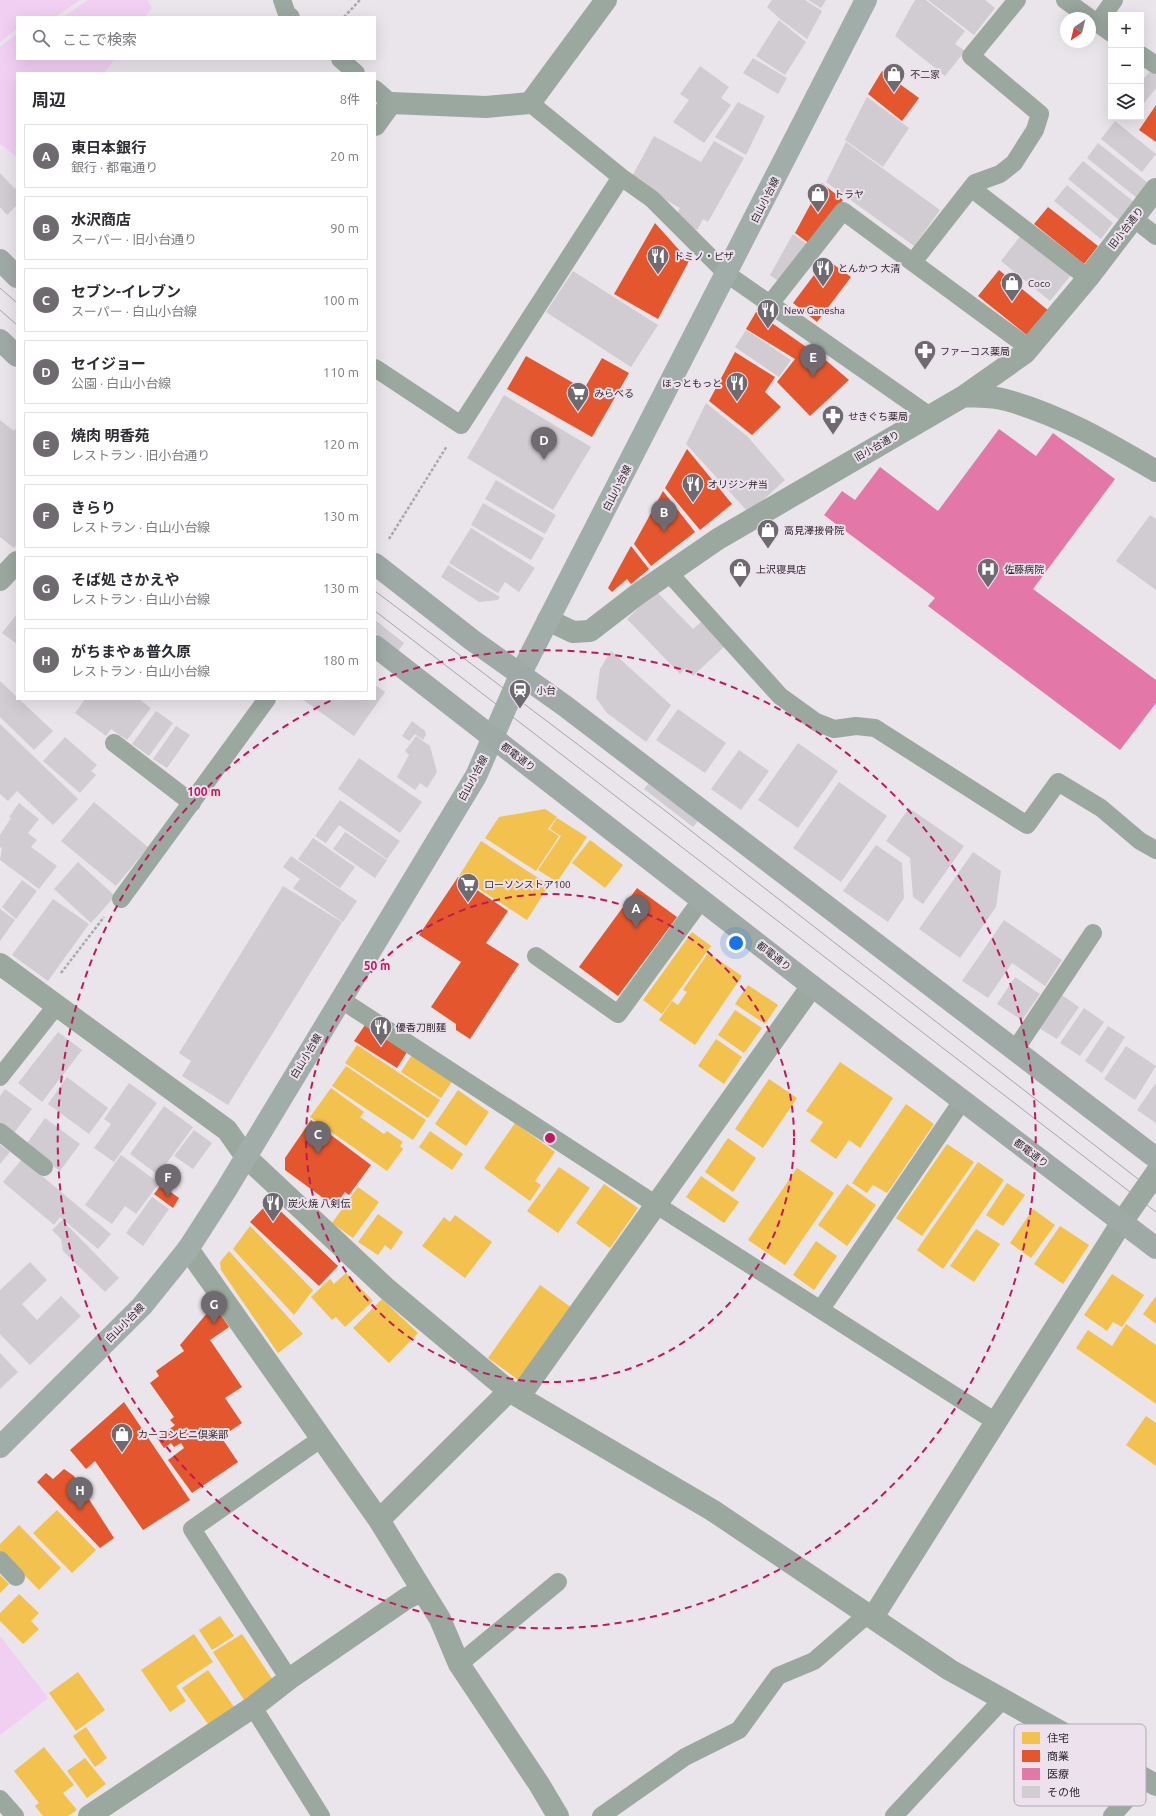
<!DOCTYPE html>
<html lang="ja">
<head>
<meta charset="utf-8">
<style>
	body { margin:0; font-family:Ubuntu,"Noto Sans JP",sans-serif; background:#f2f2f3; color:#2b2b33 }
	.controls { position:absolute; right:12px; top:12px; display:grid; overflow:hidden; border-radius:0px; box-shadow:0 4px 16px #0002 }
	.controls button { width:36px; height:36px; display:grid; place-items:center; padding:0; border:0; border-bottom:1px solid #e1e1e2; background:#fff; color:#2b2b33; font:20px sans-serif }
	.compass { position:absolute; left:1060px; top:12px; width:36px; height:36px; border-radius:50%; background:#fff; box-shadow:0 4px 16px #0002; rotate:215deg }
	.you { position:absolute; left:736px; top:943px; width:14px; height:14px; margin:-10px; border:3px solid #fff; border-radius:50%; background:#1a73e8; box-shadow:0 0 0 6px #1a73e833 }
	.badge { display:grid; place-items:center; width:26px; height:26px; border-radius:50%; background:#6e6a6f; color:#fff; font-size:13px; font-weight:700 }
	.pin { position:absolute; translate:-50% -33px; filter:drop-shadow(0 1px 2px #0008) }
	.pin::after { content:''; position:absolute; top:21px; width:14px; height:12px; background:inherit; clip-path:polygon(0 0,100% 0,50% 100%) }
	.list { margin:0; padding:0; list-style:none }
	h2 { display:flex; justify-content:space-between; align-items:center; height:52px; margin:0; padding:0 16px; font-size:17px }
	h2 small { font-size:13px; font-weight:400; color:#7c7c81 }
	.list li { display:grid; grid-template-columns:26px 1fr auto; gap:12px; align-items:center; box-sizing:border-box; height:64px; margin:0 8px 8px; padding:0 8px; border:1px solid #e1e1e2; border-radius:0px }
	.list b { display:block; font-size:15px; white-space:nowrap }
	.list p { margin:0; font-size:13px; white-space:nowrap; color:#7c7c81 }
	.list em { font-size:13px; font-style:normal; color:#7c7c81 }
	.icon { flex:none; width:22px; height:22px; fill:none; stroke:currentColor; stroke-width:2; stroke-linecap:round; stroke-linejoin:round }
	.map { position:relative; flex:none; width:1156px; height:1816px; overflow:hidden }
	.search { position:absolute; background:#fff; box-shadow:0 4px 16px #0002; left:16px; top:16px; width:360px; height:44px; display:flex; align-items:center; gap:10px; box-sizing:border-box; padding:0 14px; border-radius:0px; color:#7c7c81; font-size:15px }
	.panel { position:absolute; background:#fff; box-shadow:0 4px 16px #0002; left:16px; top:72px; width:360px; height:628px; border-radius:0px }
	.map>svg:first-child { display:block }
	.green { fill:#f1cff3 }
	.homes { fill:#f2c14e }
	.shops { fill:#e4572e }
	.health { fill:#e377a8 }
	.building { fill:#d1ccd2 }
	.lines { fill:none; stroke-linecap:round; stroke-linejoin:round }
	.path { stroke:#a4aba8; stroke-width:2.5; stroke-dasharray:3 2; stroke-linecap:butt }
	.service { stroke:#9aa8a0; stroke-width:18 }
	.minor { stroke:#9aa8a0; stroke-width:22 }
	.secondary { stroke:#a1ada8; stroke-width:22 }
	.primary { stroke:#9fa9a5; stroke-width:22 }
	.tram { stroke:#a3a8a6; stroke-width:1 }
	.ring { fill:none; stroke:#c2185b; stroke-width:2; stroke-dasharray:7 5 }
	.labels { text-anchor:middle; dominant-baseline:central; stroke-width:4; stroke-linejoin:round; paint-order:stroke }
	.poi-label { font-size:10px; fill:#2c282c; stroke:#ede1ee; text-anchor:start }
	.street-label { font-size:10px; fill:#2c282c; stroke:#ede1ee }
	.key { fill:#ede1ee; stroke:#b3aab4; stroke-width:1 }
	.key-label { font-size:11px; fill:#2c282c }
	.centre { fill:#c2185b; stroke:#ede1ee; stroke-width:2 }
	.ring-label { font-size:12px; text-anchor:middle; font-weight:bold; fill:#c2185b; stroke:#ede1ee; stroke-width:4; stroke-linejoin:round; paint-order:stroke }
</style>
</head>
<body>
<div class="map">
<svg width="1156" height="1816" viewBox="0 0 1156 1816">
	<rect width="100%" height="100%" fill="#eae4eb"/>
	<path class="green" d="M0 0H80L55 17H17V29L0 42Z
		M88 0H147L152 8 145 17H63Z
		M17 34V59H115L104 73H17V157L0 144V47Z
		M0 1636 48 1698 0 1735Z"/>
	<path class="homes" d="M545 809 557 817 548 829 559 836 536 871 485 838 499 817Z
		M557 818 587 837 557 882 538 870 561 836 550 829Z
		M590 840 623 865 605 888 572 863Z
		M481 841 549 885 527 920 459 876Z
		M692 932 711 946 662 1014 643 1000Z
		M708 953 742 976 695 1045 659 1020 672 1001 678 1005 687 992 683 990Z
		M748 985 778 1005 765 1024 735 1004Z
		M735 1010 762 1028 744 1053 718 1035Z
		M716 1039 742 1057 724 1084 698 1066Z
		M357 1045 440 1100 428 1118 345 1063Z
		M413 1053 453 1080 441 1098 401 1072Z
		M840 1062 893 1098 860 1148 849 1140 836 1159 810 1141 823 1122 806 1111Z
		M346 1066 426 1120 413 1140 332 1086Z
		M769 1079 797 1098 763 1148 735 1129Z
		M331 1088 364 1112 360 1117 384 1134 387 1131 403 1142 400 1146 403 1149 387 1171 310 1117Z
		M458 1090 489 1112 466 1146 435 1124Z
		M906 1104 934 1124 887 1193 873 1185 867 1193 852 1183Z
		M515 1123 555 1152 535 1181 541 1185 530 1201 484 1168Z
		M430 1131 463 1154 452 1170 419 1147Z
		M728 1138 756 1158 733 1192 705 1172Z
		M947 1144 974 1162 922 1236 896 1218Z
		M978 1162 1004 1180 943 1269 917 1250Z
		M559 1167 590 1188 558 1233 527 1211Z
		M797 1168 834 1193 785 1265 748 1240Z
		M701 1176 739 1202 724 1223 686 1197Z
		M1007 1183 1025 1195 1003 1226 986 1215Z
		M604 1184 638 1208 610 1248 576 1223Z
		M847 1184 876 1205 847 1246 818 1225Z
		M358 1187 379 1202 353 1238 332 1223Z
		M1033 1209 1055 1225 1031 1258 1010 1243Z
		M378 1214 403 1232 391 1250 385 1245 378 1255 358 1242Z
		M455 1215 492 1242 465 1278 422 1246 444 1217 450 1222Z
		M250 1226 313 1290 294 1315 233 1249Z
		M1060 1226 1089 1245 1063 1284 1034 1264Z
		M976 1229 1000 1244 974 1282 950 1266Z
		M816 1241 837 1256 814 1290 793 1275Z
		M229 1251 303 1334 278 1353 221 1270 220 1262Z
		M346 1273 373 1301 345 1327 336 1317 332 1320 311 1297 330 1279 334 1284Z
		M1112 1274 1144 1295 1122 1327 1113 1322 1107 1331 1084 1315Z
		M540 1285 572 1308 520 1381 488 1358Z
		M1156 1296V1324L1143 1314Z
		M382 1299 418 1333 389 1363 353 1328Z
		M1126 1324 1156 1345V1404L1076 1348 1088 1330 1112 1346Z
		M1146 1416 1156 1423V1466L1126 1445Z
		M57 1510 96 1550 72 1573 33 1533Z
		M19 1525 61 1568 39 1590 0 1550V1544Z
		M0 1575 9 1584 0 1593Z
		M19 1594 39 1613 31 1621 39 1629 23 1644 0 1621V1613Z
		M220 1616 234 1636 212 1650 199 1630Z
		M194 1634 213 1662 176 1686 186 1701 170 1712 141 1670Z
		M242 1634 273 1680 244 1700 213 1652Z
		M208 1670 234 1707 208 1724 182 1688Z
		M78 1672 105 1710 76 1731 49 1693Z
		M86 1727 107 1758 95 1767 73 1736Z
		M44 1747 74 1785 63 1793 77 1810 68 1816H43L35 1806 39 1803 14 1771Z
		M85 1758 106 1784 87 1798 67 1771Z"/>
	<path class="shops" d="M882 71 919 98 902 121 868 94Z
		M1156 105V142L1139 130Z
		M822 183 843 200 810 244 795 233Z
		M1048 207 1098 246 1084 264 1034 224Z
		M655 223 689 261 658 319 614 294Z
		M826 259 851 277 817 322 793 303Z
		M999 270 1049 311 1028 336 978 296Z
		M756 312 828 362 849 380 810 416 777 382 795 359 746 329Z
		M735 352 775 377 765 392 781 407 752 435 709 401Z
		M526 356 584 389 602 358 629 373 592 437 507 389Z
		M687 449 732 504 700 530 665 488Z
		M663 491 695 532 651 566 634 544Z
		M631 546 649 569 631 584 627 579 612 592 608 588Z
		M458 877 508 911 486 943 519 964 470 1039 456 1030V1024L431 1007 461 962 419 935Z
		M637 888 677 917 618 996 579 967Z
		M365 1025 407 1052 397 1068 354 1041Z
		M311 1120 371 1165 349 1195 345 1192 334 1206 285 1170V1158Z
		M161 1185 179 1198 173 1208 154 1194Z
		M270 1201 338 1266 319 1286 250 1222Z
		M214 1305 229 1327 210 1340 242 1387 225 1398 242 1423 221 1437 238 1462 192 1493 168 1460 184 1448 181 1443 174 1447 171 1443 164 1448 157 1438 175 1425 170 1420 174 1417 150 1383 159 1376 156 1371 184 1351 180 1345Z
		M124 1402 190 1500 143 1530 95 1461 86 1469 70 1450Z
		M64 1469 74 1476 114 1538 100 1548 37 1482 46 1473 53 1479Z"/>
	<path class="health" d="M999 429 1036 456 1053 433 1115 479 1033 589 1156 680V703L1120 750 928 606 935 598 824 515 842 491 855 500 880 467 938 511Z"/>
	<path class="building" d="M772 0H805L822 11 807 39 780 19 767 7Z
		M808 0H826L821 8Z
		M915 0H926L965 31 955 44 965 51 945 76 895 36Z
		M928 0H985L995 8 974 35Z
		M779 20 806 42 785 75 756 56Z
		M753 58 787 78 778 94 743 73Z
		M700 66 729 87 721 98 731 105 704 143 673 122 689 100 680 94Z
		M1151 70 1156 74V88L1141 107V82Z
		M867 97 909 128 883 167 845 140Z
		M738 102 765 116 746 155 715 137Z
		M1115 121 1156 154 1142 172 1101 139Z
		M654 136 701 162 714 141 744 158 708 222 703 219 697 230 675 218 680 208 630 180Z
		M846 142 940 210 914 246 826 182Z
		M1098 143 1148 183 1137 198 1087 158Z
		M1083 161 1134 202 1119 220 1068 179Z
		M0 173 15 189 17 187V205L7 215 0 207Z
		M1067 185 1113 223 1101 239 1054 201Z
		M793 234 808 245 778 281 770 275Z
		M1021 235 1071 275 1050 301 1001 261Z
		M573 271 658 325 631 367 546 312Z
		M746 330 791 360 779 377 735 347Z
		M504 395 591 447 553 510 467 458Z
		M706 403 747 436 785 480 749 513 686 444Z
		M0 420 14 431 17 427V544L14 548 0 537Z
		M496 480 556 515 545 534 485 499Z
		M483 503 544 538 531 560 471 525Z
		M1150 515 1156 519V590L1116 561Z
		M471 528 535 568 519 592 505 582 498 593 449 563Z
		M448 565 500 597 498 600 479 602 441 577Z
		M656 591 693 629 701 622 725 646 693 676 686 668 680 674 627 619Z
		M17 614V644L2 633Z
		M375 620 404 643 398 651 375 633Z
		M611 651 671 705 646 742 607 713 596 698 600 669Z
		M0 681 53 731 34 750 0 717Z
		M375 685 385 692 354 736 302 699H375Z
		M85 699H139L151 708 127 740 111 729 106 736 75 713Z
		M678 709 726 743 705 773 656 740Z
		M156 711 173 723 149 756 132 744Z
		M412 721 425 731 426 735 423 740 415 734 409 741 402 736Z
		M0 724 78 799 53 825 17 791 8 801 0 794Z
		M176 726 190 735 167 768 153 759Z
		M416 736 430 746 437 772 427 788 420 783 415 790 397 777 409 755 405 751Z
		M65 737 97 765 91 771 96 775 80 793 43 761Z
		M798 743 838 771 798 828 758 800Z
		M739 750 769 771 741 810 711 789Z
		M359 758 422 802 400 833 338 789Z
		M839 782 887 816 841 882 793 848Z
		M649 783 698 821 693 827 644 789Z
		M340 800 400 841 387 859 339 825 326 843 315 836Z
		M94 802 148 847 116 886 61 841Z
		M19 803 39 819 28 833 37 840 31 847 57 866 39 889 0 860 2 848 0 847V835L11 818 9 817Z
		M909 808 964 846 923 904 913 897 910 858 886 841Z
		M345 832 387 860 375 878 333 849Z
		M313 838 355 867 340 888 298 859Z
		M876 845 902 863 904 898 888 922 843 891Z
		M973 852 1001 871 996 907 960 958 919 929Z
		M291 856 357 901 343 922 293 888 300 879 283 867Z
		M78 862 115 896 91 923 54 889Z
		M22 880 37 891 16 919 2 907Z
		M283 886 342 922 228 1105 182 1076 191 1061 179 1053Z
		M53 899 89 924 48 981 12 955Z
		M0 909 15 920 0 941Z
		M1004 920 1062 960 1045 986 1012 963 988 998 962 981Z
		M1015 977 1040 994 1022 1020 997 1004Z
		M1062 995 1079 1007 1057 1039 1039 1028Z
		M1084 1008 1104 1022 1080 1056 1060 1043Z
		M1108 1026 1125 1037 1102 1073 1085 1061Z
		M58 1032 82 1050 42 1102 18 1083Z
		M1126 1046 1156 1066 1135 1100 1104 1079Z
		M67 1077 108 1108 89 1134 48 1104Z
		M129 1083 157 1103 114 1162 94 1148 111 1124 104 1119Z
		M1155 1084 1156 1085V1123L1137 1110Z
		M5 1089 32 1109 14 1133 0 1123V1096Z
		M164 1106 193 1127 158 1175 130 1154Z
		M45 1118 80 1144 60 1171 25 1146Z
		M194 1130 212 1143 193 1169 174 1156Z
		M0 1145 10 1152 0 1164Z
		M121 1155 159 1183 136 1214 125 1206 112 1224 85 1205Z
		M22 1159 111 1234 98 1249 60 1217 54 1225 3 1182Z
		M152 1197 169 1209 143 1246 126 1233Z
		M62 1220 119 1278 105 1292 63 1251 61 1239 52 1230Z
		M30 1262 47 1280 22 1304 37 1320 61 1296 81 1316 30 1365 0 1334V1290Z
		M0 1353 18 1372 0 1389Z"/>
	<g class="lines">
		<path class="path" d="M344 17 360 0
			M389 539 447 446
			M61 973 104 917"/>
		<path class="service" d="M282 0 287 14 291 17
			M1065 0 1090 18
			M1090 18 1111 33
			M1097 24 1114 0
			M1141 55 1156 65
			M340 59 356 73
			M375 89 391 103
			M530 103 621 177 652 199 727 274 930 416
			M971 188 1088 278
			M1133 218 1156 236
			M913 262 975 183 1000 174 1014 163 1035 130 1040 114 971 56 1017 0
			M770 304 843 211 1029 348
			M375 368 461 425 621 177
			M669 573 780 696 816 722 834 729 856 726 875 728 1027 825 1058 782 1101 808 1140 841 1156 850
			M114 743 192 803
			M121 899 267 699
			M536 956 618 1014 702 899
			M340 999 655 1204 996 1422
			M1015 1050 1093 933
			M0 1077 56 1006
			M0 1132 44 1167
			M821 1309 962 1101
			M0 1560 16 1577
			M459 1664 558 1582
			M289 1679 192 1529 322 1438
			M253 1707 321 1816
			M0 1799 15 1816
			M601 1816 685 1757 739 1730 778 1676 814 1661 868 1614
			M894 1816 1003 1699
			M1112 1816 1145 1779"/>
		<path class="minor" d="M375 125 391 103 486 107 530 103 606 0
			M964 396C977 397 993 396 1006 400 1061 415 1108 443 1156 471
			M0 580 17 562
			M548 620 573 632 590 631 638 594 718 539 964 396 1025 353 1088 278 1156 189
			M0 964 227 1130 246 1157 387 1289 509 1391 712 1510 950 1670 1156 1785
			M188 1249 379 1520 440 1619 459 1664 539 1784 558 1816
			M519 1397 812 986
			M379 1520 509 1391
			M873 1617 1122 1222 1156 1173
			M89 1816 253 1707 289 1679 407 1598 422 1591"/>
		<path class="secondary" d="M0 1447 142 1306 188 1249 226 1190 476 776 521 673 866 0"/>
		<path class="primary" d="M0 260 17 277
			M0 340 17 356
			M375 564 472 640 565 706 1156 1158
			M375 646 812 986 1156 1248"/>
		<path class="tram" d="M0 288 17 303
			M0 310 17 325
			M375 591 663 809 1156 1193
			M375 611 1156 1212"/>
	</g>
	<g class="ring">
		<circle cx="550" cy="1138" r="244"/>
		<path d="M379 680A489 489 0 1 1 332 700"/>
	</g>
	<defs>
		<g id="shop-pin" transform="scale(1.15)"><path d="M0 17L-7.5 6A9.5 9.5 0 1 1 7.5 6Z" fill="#6e6a6f" stroke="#ede1ee"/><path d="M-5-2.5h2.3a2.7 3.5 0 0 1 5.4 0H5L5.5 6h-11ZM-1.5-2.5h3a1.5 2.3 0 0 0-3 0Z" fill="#fff"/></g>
		<g id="restaurant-pin" transform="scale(1.15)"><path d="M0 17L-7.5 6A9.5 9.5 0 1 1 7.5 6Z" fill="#6e6a6f" stroke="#ede1ee"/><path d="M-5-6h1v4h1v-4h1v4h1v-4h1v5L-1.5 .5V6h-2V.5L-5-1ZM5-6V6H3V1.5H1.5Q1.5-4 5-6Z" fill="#fff"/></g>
		<g id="pharmacy-pin" transform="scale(1.15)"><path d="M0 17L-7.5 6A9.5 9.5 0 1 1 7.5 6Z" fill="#6e6a6f" stroke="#ede1ee"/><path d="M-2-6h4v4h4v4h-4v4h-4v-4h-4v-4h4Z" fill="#fff"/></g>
		<g id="supermarket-pin" transform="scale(1.15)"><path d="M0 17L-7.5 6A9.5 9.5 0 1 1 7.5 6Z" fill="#6e6a6f" stroke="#ede1ee"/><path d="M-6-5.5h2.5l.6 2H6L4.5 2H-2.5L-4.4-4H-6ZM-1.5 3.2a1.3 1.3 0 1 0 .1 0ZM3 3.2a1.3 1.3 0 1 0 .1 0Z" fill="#fff"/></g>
		<g id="hospital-pin" transform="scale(1.15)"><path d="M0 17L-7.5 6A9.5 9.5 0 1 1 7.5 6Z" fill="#6e6a6f" stroke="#ede1ee"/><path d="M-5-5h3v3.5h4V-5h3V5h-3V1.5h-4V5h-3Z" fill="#fff"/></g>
		<g id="station-pin" transform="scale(1.15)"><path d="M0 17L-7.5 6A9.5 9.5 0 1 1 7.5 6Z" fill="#6e6a6f" stroke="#ede1ee"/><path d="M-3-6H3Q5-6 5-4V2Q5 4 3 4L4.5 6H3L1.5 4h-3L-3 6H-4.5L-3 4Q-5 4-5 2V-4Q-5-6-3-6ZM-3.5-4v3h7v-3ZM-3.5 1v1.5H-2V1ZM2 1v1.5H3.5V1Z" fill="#fff"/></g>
	</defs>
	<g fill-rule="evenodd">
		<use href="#shop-pin" x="894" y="74"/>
		<use href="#shop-pin" x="818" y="194"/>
		<use href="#restaurant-pin" x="658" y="256"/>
		<use href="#restaurant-pin" x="823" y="268"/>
		<use href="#shop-pin" x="1012" y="283"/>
		<use href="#restaurant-pin" x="768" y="310"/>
		<use href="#pharmacy-pin" x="925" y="351"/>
		<use href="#restaurant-pin" x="737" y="383"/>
		<use href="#supermarket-pin" x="578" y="393"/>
		<use href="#pharmacy-pin" x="833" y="416"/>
		<use href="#restaurant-pin" x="693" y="484"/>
		<use href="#shop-pin" x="768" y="530"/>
		<use href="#shop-pin" x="740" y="569"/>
		<use href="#hospital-pin" x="988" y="569"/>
		<use href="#station-pin" x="520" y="690"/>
		<use href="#supermarket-pin" x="468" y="884"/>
		<use href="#restaurant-pin" x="381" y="1027"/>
		<use href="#restaurant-pin" x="273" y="1203"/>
		<use href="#shop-pin" x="122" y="1434"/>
	</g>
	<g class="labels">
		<g class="poi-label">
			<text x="910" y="74">不二家</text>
			<text x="834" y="194">トラヤ</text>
			<text x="674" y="256">ドミノ・ピザ</text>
			<text x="838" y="268">とんかつ 大清</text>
			<text x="1028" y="283">Coco</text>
			<text x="784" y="310">New Ganesha</text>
			<text x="940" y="351">ファーコス薬局</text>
			<text x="722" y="383" text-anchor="end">ほっともっと</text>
			<text x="594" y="393">みらべる</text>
			<text x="848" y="416">せきぐち薬局</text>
			<text x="708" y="484">オリジン弁当</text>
			<text x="784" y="530">高見澤接骨院</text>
			<text x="756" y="569">上沢寝具店</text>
			<text x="1004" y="569">佐藤病院</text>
			<text x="536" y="690">小台</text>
			<text x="484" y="884">ローソンストア100</text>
			<text x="396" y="1027">優香刀削麺</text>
			<text x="288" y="1203">炭火焼 八剣伝</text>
			<text x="138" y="1434">カーコンビニ倶楽部</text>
		</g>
		<g class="street-label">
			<text transform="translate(765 200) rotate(-63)">白山小台線</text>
			<text transform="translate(1126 228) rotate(-52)">旧小台通り</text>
			<text transform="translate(877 446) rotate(-30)">旧小台通り</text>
			<text transform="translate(617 488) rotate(-63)">白山小台線</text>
			<text transform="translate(518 757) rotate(37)">都電通り</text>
			<text transform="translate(473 778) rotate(-62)">白山小台線</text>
			<text transform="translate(774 956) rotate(38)">都電通り</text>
			<text transform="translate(306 1056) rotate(-59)">白山小台線</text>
			<text transform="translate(1031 1153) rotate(37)">都電通り</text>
			<text transform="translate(125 1323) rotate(-45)">白山小台線</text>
		</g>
	</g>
	<rect x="1014" y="1724" width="132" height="82" rx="6" class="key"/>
	<rect x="1022" y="1732" width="18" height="12" fill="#f2c14e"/>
	<rect x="1022" y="1750" width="18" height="12" fill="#e4572e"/>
	<rect x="1022" y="1768" width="18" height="12" fill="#e377a8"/>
	<rect x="1022" y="1786" width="18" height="12" fill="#d1ccd2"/>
	<g class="key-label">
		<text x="1047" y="1742">住宅</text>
		<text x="1047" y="1760">商業</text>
		<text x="1047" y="1778">医療</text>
		<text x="1047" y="1796">その他</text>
	</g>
	<circle cx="550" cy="1138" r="6" class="centre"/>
	<g class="ring-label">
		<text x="204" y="796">100 m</text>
		<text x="377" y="970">50 m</text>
	</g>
</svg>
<div class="controls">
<button>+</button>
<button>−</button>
<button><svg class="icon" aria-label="layers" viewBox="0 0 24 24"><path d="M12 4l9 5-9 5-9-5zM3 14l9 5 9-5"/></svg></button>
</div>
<svg class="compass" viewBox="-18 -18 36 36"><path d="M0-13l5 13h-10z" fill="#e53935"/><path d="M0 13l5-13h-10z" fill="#7c7c81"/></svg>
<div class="you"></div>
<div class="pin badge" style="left:636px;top:928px">A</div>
<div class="pin badge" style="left:664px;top:532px">B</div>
<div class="pin badge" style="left:318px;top:1154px">C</div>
<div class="pin badge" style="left:544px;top:460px">D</div>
<div class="pin badge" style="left:813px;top:377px">E</div>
<div class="pin badge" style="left:168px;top:1197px">F</div>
<div class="pin badge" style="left:214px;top:1324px">G</div>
<div class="pin badge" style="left:80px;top:1510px">H</div>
<div class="search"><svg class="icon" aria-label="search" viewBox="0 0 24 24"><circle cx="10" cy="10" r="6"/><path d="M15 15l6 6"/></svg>ここで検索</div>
<section class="panel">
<h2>周辺<small>8件</small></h2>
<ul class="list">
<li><span class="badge">A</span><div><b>東日本銀行</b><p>銀行 · 都電通り</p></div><em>20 m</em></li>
<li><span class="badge">B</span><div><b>水沢商店</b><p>スーパー · 旧小台通り</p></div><em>90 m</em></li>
<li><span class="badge">C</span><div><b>セブン-イレブン</b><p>スーパー · 白山小台線</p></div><em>100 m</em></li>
<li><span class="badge">D</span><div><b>セイジョー</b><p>公園 · 白山小台線</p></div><em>110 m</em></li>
<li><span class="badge">E</span><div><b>焼肉 明香苑</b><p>レストラン · 旧小台通り</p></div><em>120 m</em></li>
<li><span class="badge">F</span><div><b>きらり</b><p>レストラン · 白山小台線</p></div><em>130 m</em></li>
<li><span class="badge">G</span><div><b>そば処 さかえや</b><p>レストラン · 白山小台線</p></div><em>130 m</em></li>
<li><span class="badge">H</span><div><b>がちまやぁ普久原</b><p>レストラン · 白山小台線</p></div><em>180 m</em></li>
</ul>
</section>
</div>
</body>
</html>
